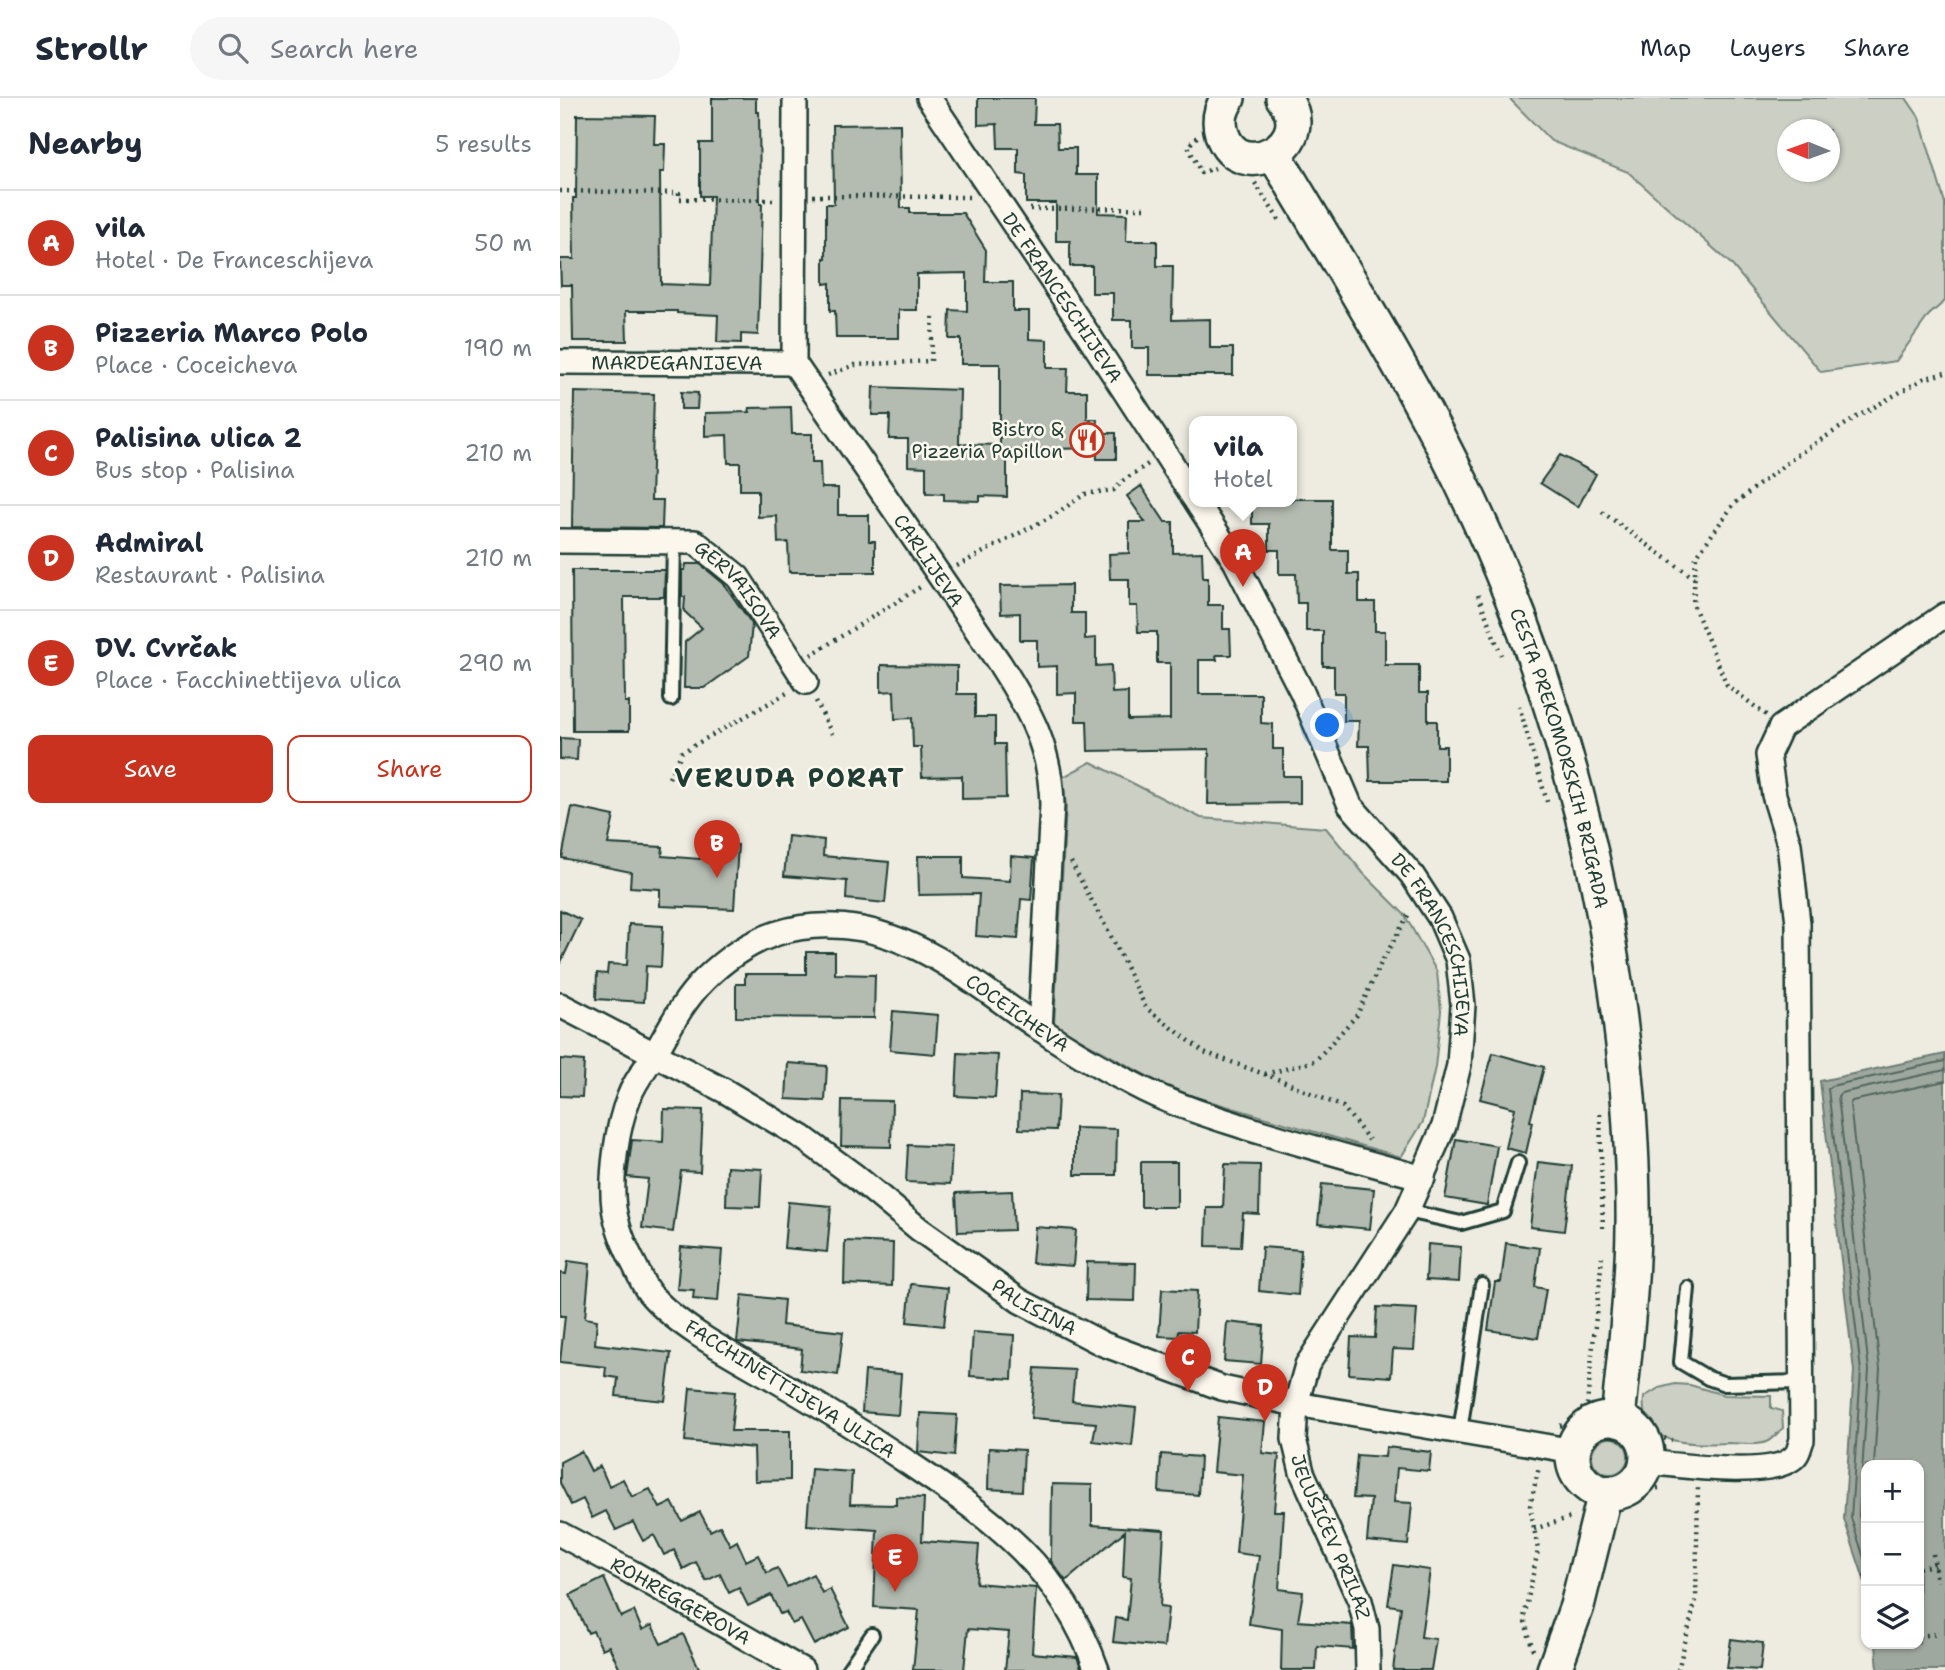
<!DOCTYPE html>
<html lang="en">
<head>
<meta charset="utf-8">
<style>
	body { margin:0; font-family:"Shantell Sans",sans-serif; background:#f6f6f7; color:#1f2937 }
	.controls { position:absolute; right:21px; bottom:21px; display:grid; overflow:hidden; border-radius:14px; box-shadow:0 2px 5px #0004 }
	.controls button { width:63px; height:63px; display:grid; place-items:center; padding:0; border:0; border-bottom:2px solid #e0e1e3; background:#fff; color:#1f2937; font:35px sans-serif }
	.compass { position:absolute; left:1217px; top:21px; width:63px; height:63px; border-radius:50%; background:#fff; box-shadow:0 2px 5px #0004; rotate:271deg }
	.you { position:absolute; left:768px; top:628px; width:24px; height:24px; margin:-18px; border:5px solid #fff; border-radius:50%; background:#1a73e8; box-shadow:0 0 0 10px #1a73e833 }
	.badge { display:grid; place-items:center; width:46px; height:46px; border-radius:50%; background:#c8321e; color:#fff; font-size:23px; font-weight:700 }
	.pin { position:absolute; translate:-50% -58px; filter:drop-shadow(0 2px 4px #0008) }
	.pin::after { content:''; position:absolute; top:37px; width:24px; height:21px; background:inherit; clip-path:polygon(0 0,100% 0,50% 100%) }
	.popup { position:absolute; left:629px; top:318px; width:108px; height:91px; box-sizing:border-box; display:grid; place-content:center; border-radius:14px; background:#fff; filter:drop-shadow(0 2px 5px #0005); font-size:23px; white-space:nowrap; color:#747a83 }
	.popup b { font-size:26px; color:#1f2937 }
	.popup::after { content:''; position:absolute; left:50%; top:100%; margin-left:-14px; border:14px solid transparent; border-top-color:#fff }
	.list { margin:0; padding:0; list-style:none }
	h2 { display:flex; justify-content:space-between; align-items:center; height:91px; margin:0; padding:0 28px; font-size:30px }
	h2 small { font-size:23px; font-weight:400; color:#747a83 }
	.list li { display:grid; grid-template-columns:46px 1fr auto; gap:21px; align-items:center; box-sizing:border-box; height:105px; padding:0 28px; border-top:2px solid #e0e1e3 }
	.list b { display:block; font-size:26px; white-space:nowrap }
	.list p { margin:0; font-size:23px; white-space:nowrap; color:#747a83 }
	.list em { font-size:23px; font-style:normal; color:#747a83 }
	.actions { display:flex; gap:14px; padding:21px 28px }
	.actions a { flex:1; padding:16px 0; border:2px solid #c8321e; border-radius:14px; text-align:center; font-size:24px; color:#c8321e }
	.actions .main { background:#c8321e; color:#fff }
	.icon { flex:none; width:38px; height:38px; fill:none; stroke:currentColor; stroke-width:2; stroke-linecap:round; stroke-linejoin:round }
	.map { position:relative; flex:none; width:1385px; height:1572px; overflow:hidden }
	header { display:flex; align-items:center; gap:42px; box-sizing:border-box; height:98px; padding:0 35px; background:#fff; border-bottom:2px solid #e0e1e3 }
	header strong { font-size:33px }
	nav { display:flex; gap:38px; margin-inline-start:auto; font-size:24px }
	.search { width:490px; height:63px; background:#f6f6f7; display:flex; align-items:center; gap:18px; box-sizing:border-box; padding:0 24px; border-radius:38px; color:#747a83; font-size:26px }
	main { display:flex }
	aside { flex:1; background:#fff }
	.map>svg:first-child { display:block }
	.green { fill:#cbcfc4; stroke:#75867c; stroke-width:2; fill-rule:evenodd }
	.water { fill:#9fa89f; stroke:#6c7d74; stroke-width:2 }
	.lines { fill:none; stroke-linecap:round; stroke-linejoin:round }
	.shore { stroke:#52685f; stroke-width:2 }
	.building { fill:#b4bbb0; stroke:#1f3d34; stroke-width:2 }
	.lane-casing { stroke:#1f3d34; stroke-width:18 }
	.street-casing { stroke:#1f3d34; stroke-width:28 }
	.secondary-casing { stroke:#1f3d34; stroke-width:38 }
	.path { stroke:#1f3d34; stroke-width:4.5; stroke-dasharray:2 5; stroke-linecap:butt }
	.lane { stroke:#fbf7ec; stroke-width:12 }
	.street { stroke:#fbf7ec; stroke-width:23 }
	.secondary { stroke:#fbf7ec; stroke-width:33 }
	.labels { text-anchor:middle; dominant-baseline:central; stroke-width:5; stroke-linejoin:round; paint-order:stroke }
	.street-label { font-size:19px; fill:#1f3d34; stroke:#fbf7ec }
	.poi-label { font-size:19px; fill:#1f3d34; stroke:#fbf7ec; text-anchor:end }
	.district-label { font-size:26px; font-weight:bold; letter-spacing:2px; fill:#1f3d34; stroke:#fbf7ec }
</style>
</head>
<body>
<header>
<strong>Strollr</strong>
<div class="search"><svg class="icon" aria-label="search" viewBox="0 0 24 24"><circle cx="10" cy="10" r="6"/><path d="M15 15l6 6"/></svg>Search here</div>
<nav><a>Map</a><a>Layers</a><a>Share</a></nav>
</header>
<main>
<aside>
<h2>Nearby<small>5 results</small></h2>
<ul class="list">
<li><span class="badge">A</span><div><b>vila</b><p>Hotel · De Franceschijeva</p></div><em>50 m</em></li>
<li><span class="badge">B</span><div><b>Pizzeria Marco Polo</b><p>Place · Coceicheva</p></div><em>190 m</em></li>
<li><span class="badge">C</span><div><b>Palisina ulica 2</b><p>Bus stop · Palisina</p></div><em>210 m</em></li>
<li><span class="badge">D</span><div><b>Admiral</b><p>Restaurant · Palisina</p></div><em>210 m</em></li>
<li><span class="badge">E</span><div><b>DV. Cvrčak</b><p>Place · Facchinettijeva ulica</p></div><em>290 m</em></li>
</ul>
<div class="actions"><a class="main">Save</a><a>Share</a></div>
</aside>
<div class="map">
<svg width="1385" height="1572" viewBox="0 0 1385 1572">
	<rect width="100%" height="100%" fill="#eeece1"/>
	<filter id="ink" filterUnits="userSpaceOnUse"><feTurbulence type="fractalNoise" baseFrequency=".0143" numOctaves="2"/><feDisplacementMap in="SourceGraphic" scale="14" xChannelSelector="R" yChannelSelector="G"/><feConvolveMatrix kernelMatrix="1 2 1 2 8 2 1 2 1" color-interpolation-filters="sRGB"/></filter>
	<g filter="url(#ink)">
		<path class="green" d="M949 0H1346L1359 19 1385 105V203L1369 217 1336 263 1261 274 1171 166 1068 74 991 43ZM1227 32H1269V74H1227Z
			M531 664 641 720 766 730 804 776 844 816 877 874 881 913 875 969 863 1024 841 1059 625 996 603 987 494 927 506 708 503 679Z
			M1115 1286 1130 1287 1164 1297 1211 1298V1310L1222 1313 1223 1330C1218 1334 1212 1342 1206 1344 1196 1348 1179 1345 1168 1345 1133 1346 1078 1350 1084 1299L1099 1290Z
			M1032 1358a18 18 0 1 1 36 0a18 18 0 1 1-36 0Z"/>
		<path class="water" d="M1385 956V1572H1318L1316 1546H1359V1367H1306V1487L1284 1421 1294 1273 1260 983Z"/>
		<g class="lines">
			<path class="shore" d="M1314 1367 1320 1271 1290 1006 1292 1003 1385 983
				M1306 1439 1299 1418 1309 1272 1278 998 1281 995 1385 972
				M1306 1466 1291 1420 1301 1273 1268 991 1271 988 1385 963"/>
		</g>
		<path class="building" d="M152 0H196V14H199L200 106H202L198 237 181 236V245L157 244 158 217 117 215V213H66L67 243H13L12 187H1L0 161H14L13 100H16L17 17 95 18 94 46H105L104 74H100L101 186 150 188 153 98H140V45H152Z
			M418 0H475L474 26H497L498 50H516V77H538V115L567 116 566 143H597V168H613L612 222 650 221V250H673V277H589V250H572V222H553V195H532V168H510V143H496V105H466V77L458 76V50H438L437 26 418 27Z
			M340 26 341 110H350V115H403L426 152 425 184H453V213H469V241L487 242V270H508L507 293H527V321H537L536 335H556V361H537L536 339V350L447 352V399L420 398V403L384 402V396L366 395V369L348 368V341H329L330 317H312L313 289 400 292 399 346 440 347V266H401V241H389L390 212 407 213V175L357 176V212H339V240H276L275 213H270V185L264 186V160H266V106H274L273 27Z
			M14 294 94 296 91 402H103L102 430 12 429Z
			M121 294 138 295 137 311H121Z
			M231 309 232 336H252V364H260L261 390H278V417H309V443H315V474H229L228 444 218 445 217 418 198 419V392H180V365H168L167 337 145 338V315L190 314 189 310Z
			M1000 357 1036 376 1018 409 980 385Z
			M581 388 605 424H613V455L642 454 643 480H648V507H663V531H670L671 557H656L657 562H639V596H701V625L713 626V651H723V678H740V705L648 706 649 651 528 653 527 623H516V595L497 596V568L477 569V542H460V515L441 516 440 488 511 487V515H525V541L536 540V568L551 567 552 595 568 594V622L610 621V565H597V534H578L577 508H569V481H550L549 456 569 455V424H585L567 398Z
			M732 401H772V452H788V476H799V504H815V533H825V567H859V595H868V623H877V648H886V683H810L809 648H798L799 623H784V595H774V568H763V533H746V505H737L736 476H719V452H709V426H692V403H732Z
			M126 466H140L163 485 192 526 189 558 144 590H124L125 544 142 530 124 513 125 499H122V472H125Z
			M12 472H105L104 499H64L65 604H69V633H13Z
			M321 567 397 568V596H415V619H435V646H445L446 700 402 701V678L362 679 361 649H353L352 620 335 621 334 593 321 594Z
			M0 640 18 641 17 662 0 661Z
			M12 709 54 718 48 746 103 749 102 758 140 761 141 745 178 747 174 811 100 808V791L70 789 71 774 2 760Z
			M228 738 264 742 263 758 329 764 325 805 286 801 287 783 224 778Z
			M358 758H403V780L450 783 451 758 474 760 471 802 461 801 458 841 416 838 419 796 359 797Z
			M0 812 21 822 0 866Z
			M69 826 103 828 101 869 86 868 84 904 36 901 37 875 47 876 48 866 67 867Z
			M246 854H275V876L315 877 314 920 176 919V886H185V876H246Z
			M333 913 378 917 375 956 330 952Z
			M398 955 438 957 435 1000 396 998Z
			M933 955 984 969 970 1023 973 1024 966 1055 946 1050 955 1010 920 1001Z
			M0 961 24 963 22 999 0 998Z
			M228 965 267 968 265 1003 226 1001Z
			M460 996 498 997 496 1032 459 1031Z
			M282 1002 332 1003 331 1049 281 1048Z
			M104 1011 143 1012 140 1074 121 1073 113 1134 82 1130 88 1081 67 1079 72 1042 103 1044Z
			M515 1030 557 1031 556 1077H515Z
			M896 1041 937 1048 927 1107 885 1100Z
			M348 1047 392 1049 390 1086 346 1084Z
			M581 1064H617V1109H581Z
			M978 1064 1012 1068 1004 1133 970 1129Z
			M665 1066 700 1067 699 1116 683 1115 681 1149 646 1148 647 1110H663Z
			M167 1069 202 1071 200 1109 166 1108Z
			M762 1086 814 1091 810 1131 758 1126Z
			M452 1093 454 1132 398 1134 396 1095Z
			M228 1104 271 1108 267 1154 224 1150Z
			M475 1129 516 1132 513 1168 472 1165Z
			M285 1143 333 1145 332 1188 284 1186Z
			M946 1145 980 1150 975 1189 986 1191 978 1240 928 1232 935 1184H941Z
			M868 1146 901 1149 899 1184 866 1182Z
			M121 1149 162 1152 158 1203 133 1201 134 1192 117 1191Z
			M702 1149 741 1152 738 1197 699 1193Z
			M8 1163 30 1166 25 1220 37 1222 35 1246 111 1255 105 1303 56 1298 58 1280 45 1278 46 1269 0 1264 5 1218H0V1175L6 1176Z
			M527 1164 576 1165 575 1203 526 1202Z
			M351 1186 388 1190 384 1228 347 1224Z
			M602 1191 637 1193 635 1234 619 1233 618 1239 599 1238Z
			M182 1197 224 1202 222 1227 283 1234 278 1277 240 1272 242 1251 177 1244Z
			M817 1209 857 1211 854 1252 833 1251 831 1279 789 1276 791 1239 815 1240Z
			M667 1224 704 1228 701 1266 664 1263Z
			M413 1234 454 1237 452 1281 410 1278Z
			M475 1270 515 1272 512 1303 576 1310 572 1348 533 1343 536 1325 471 1320Z
			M305 1273 341 1276 338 1317 302 1314Z
			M130 1290 175 1294 171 1333H230V1382L195 1383 194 1350 125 1343Z
			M360 1315 397 1317 394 1358 358 1354Z
			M658 1319 705 1324 702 1355 719 1357 714 1413H724L719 1491 743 1494 738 1523 792 1527 793 1551 757 1548 756 1572H721L722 1531 689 1526 699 1458 676 1455 683 1377 653 1374Z
			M826 1349 871 1354 869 1373 837 1370 834 1404 852 1405 848 1447 807 1443 811 1401 793 1400 797 1357 825 1359Z
			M429 1350 464 1352 462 1393 428 1391Z
			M21 1353 31 1373 40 1368 49 1388 63 1381 72 1399 90 1391 100 1410 112 1404 122 1423 140 1414 150 1433 160 1428 170 1447 177 1443 186 1463 198 1457 207 1475 217 1470 227 1489 253 1476 262 1495 270 1491 289 1529 254 1547 241 1522 232 1526 226 1514 220 1516 211 1497 188 1508 179 1490 169 1495 160 1476 146 1483 136 1464 123 1471 114 1452 104 1457 94 1437 83 1443 73 1424 56 1432 46 1413 32 1420 23 1401 11 1407 0 1385V1364Z
			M601 1356 640 1359 638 1397 599 1394Z
			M251 1371 292 1374 290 1406 336 1407V1399L364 1400 362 1443 419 1447 416 1485 476 1490 472 1555 517 1559 522 1572H445L449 1534 408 1531 404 1572H353L359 1512 314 1509 317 1432 247 1427Z
			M492 1386 532 1387V1427L604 1432 600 1509 608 1510 604 1549 553 1544 556 1520 567 1522 571 1480 563 1479 565 1433 506 1483 491 1463Z
			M834 1467 870 1472 861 1539 876 1541 871 1572H833L841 1509 828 1507Z
			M44 1480 61 1519 74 1513 82 1532 92 1527 101 1546 123 1536 140 1572H60L49 1548 42 1551 33 1533 28 1535 10 1497Z
			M1171 1541 1203 1545 1200 1572 1167 1570Z"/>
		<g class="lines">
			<g class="lane-casing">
				<path id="lane" d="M111 601 114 444
					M847 1113 901 1125 943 1113 958 1065
					M1128 1190 1121 1264 1148 1280 1165 1286 1241 1284
					M900 1333 922 1187
					M288 1572 312 1537"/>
			</g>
			<g class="street-casing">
				<g id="street">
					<path id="s1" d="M235 0 234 265 440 566C470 613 491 651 492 707L480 931"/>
					<path id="s2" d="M369 0 527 235 634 400"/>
					<path id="s3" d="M0 264 234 265"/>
					<path id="s4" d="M636 403 675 463 742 594 790 707 852 777 880 820 898 862 903 907 899 967 884 1028 847 1113 747 1267 736 1306 734 1341 742 1374 800 1503 807 1531 808 1572"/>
					<path id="s5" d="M0 443 135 444 178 479 246 584"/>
					<path id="s6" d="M0 907 165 993 242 1039 295 1078 359 1131 460 1203 543 1246 662 1290 736 1306 1014 1353"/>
					<path d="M1087 1364C1116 1367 1217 1382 1236 1357 1239 1354 1240 1346 1242 1342L1238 825 1229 746 1214 697 1208 657 1221 629 1385 517"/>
					<path id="s7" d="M0 1436 71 1474 242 1572"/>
					<path id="s8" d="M537 1572C501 1470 434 1422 347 1364 304 1335 260 1308 214 1281 176 1259 121 1231 92 1198 84 1190 80 1178 75 1168 66 1151 57 1130 54 1110 50 1079 57 1028 69 999 75 982 87 969 96 954 111 928 122 904 144 882 189 837 239 820 302 831 368 844 422 891 476 928 507 950 540 969 573 986 610 1006 648 1017 687 1030 746 1048 805 1064 863 1080"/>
				</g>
			</g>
			<g class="secondary-casing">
				<g id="secondary">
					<path d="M668 0C660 12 658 23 662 36 679 89 761 45 723 0"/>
					<path id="s9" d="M714 56C778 164 846 271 901 384 994 577 1051 785 1068 999 1072 1053 1075 1107 1072 1161 1070 1215 1063 1268 1058 1322"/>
					<circle cx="1050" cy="1358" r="37"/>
					<path d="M994 1572 1017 1508 1045 1395"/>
				</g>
			</g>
			<path class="path" d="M637 39 628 48 641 75 655 70
				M695 85 721 125
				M0 93 119 95V101L213 102
				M253 98 409 99
				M470 111 587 110
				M268 277 295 267 371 263 373 216
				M1042 414 1134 480
				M397 468 494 417 525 396 554 392 564 382 588 366
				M918 497 941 557
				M251 557 362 488
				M256 603 274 640
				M959 608 988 707
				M1206 617 1167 587 1133 506 1136 459 1173 407 1237 357 1300 317 1363 281 1385 275
				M109 680 122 654 227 595
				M511 764 554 844 586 910 644 954 723 983 783 1009 809 1042
				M705 976 755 963 797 917 821 865 850 814
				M1040 1016 1043 1133
				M1084 1322C1091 1334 1098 1340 1112 1342
				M1000 1328 1007 1326 1027 1306 1042 1159
				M1003 1373 1019 1389
				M1071 1399 1080 1393 1099 1390
				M974 1431 1012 1419
				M1373 1456 1377 1484
				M1359 1470 1375 1467
				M1304 1480 1306 1479
				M1359 1538 1379 1536
				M973 1552 964 1520 978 1452 970 1408 979 1369
				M1118 1572 1136 1501 1138 1390"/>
			<use href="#lane" class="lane"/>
			<use href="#street" class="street"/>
			<use href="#secondary" class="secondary"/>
		</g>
	</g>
	<defs>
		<g id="restaurant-ring" transform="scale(1.75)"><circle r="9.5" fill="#fbf7ec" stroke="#c8321e" stroke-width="1.5"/><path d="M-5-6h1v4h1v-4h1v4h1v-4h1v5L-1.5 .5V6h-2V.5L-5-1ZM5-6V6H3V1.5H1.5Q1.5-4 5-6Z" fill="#c8321e"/></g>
	</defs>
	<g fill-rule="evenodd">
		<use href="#restaurant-ring" x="527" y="342"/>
	</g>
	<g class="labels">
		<g class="street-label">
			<text stroke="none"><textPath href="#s2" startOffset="240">DE FRANCESCHIJEVA</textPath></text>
			<text stroke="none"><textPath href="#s3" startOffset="117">MARDEGANIJEVA</textPath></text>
			<text stroke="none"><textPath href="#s1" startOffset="504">CARLIJEVA</textPath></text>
			<text stroke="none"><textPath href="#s5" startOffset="200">GERVAISOVA</textPath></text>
			<text stroke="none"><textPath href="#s9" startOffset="672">CESTA PREKOMORSKIH BRIGADA</textPath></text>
			<text stroke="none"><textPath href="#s4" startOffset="509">DE FRANCESCHIJEVA</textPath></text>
			<text stroke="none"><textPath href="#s8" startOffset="1293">COCEICHEVA</textPath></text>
			<text stroke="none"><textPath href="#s6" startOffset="564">PALISINA</textPath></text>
			<text transform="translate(230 1291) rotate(32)">FACCHINETTIJEVA ULICA</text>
			<text stroke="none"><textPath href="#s4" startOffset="1157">JELUŠIĆEV PRILAZ</textPath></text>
			<text stroke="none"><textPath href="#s7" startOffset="138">ROHREGGEROVA</textPath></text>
		</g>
		<g class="poi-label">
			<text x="503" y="331">Bistro &amp;<tspan x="503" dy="22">Pizzeria Papillon</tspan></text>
		</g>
		<g class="district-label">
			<text x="230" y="679">VERUDA PORAT</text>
		</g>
	</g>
</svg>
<div class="controls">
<button>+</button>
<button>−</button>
<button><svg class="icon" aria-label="layers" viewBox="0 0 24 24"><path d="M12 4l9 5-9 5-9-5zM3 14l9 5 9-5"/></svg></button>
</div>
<svg class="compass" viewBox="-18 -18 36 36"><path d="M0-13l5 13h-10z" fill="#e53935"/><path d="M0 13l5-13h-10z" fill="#747a83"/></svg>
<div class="you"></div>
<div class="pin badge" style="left:683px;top:489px">A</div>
<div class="popup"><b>vila</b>Hotel</div>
<div class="pin badge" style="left:157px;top:780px">B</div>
<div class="pin badge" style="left:628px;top:1294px">C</div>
<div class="pin badge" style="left:705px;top:1324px">D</div>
<div class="pin badge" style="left:335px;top:1494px">E</div>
</div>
</main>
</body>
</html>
